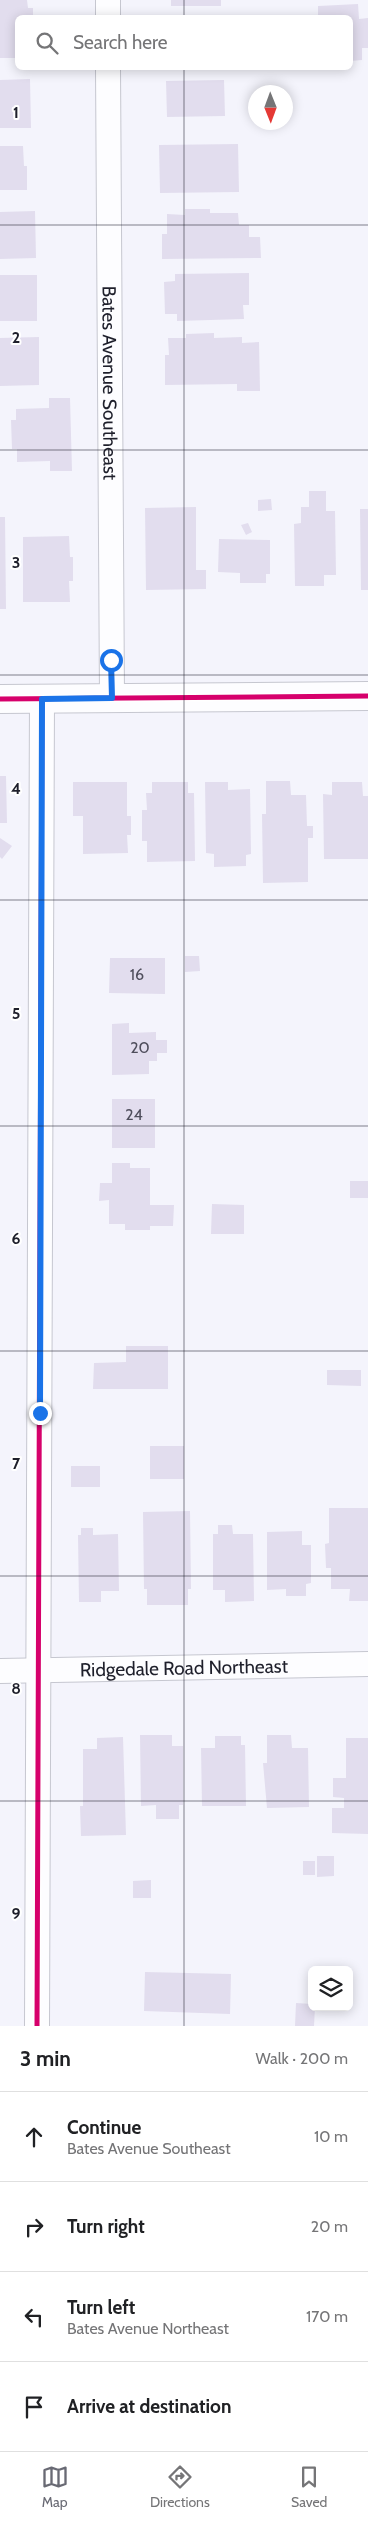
<!DOCTYPE html>
<html lang="en">
<head>
<meta charset="utf-8">
<style>
	body { margin:0; font-family:Cabin,sans-serif; background:#f2f2f2; color:#202124 }
	.controls { position:absolute; right:15px; bottom:15px; display:grid; overflow:hidden; border-radius:8px; box-shadow:0 2px 12px #0003 }
	.controls button { width:45px; height:45px; display:grid; place-items:center; padding:0; border:0; border-bottom:1px solid #e0e0e0; background:#fff; color:#202124; font:25px sans-serif }
	.compass { position:absolute; left:248px; top:85px; width:45px; height:45px; border-radius:50%; background:#fff; box-shadow:0 2px 12px #0003; rotate:179deg }
	.stop { position:absolute; width:15px; height:15px; margin:-11px; border:4px solid #1a73e8; border-radius:50%; background:#fff }
	.stop.end { background:#1a73e8; border-color:#fff; box-shadow:0 1px 5px #0008 }
	.list { margin:0; padding:0; list-style:none }
	h2 { display:flex; justify-content:space-between; align-items:center; height:65px; margin:0; padding:0 20px; font-size:21px }
	h2 small { font-size:16px; font-weight:400; color:#757577 }
	.list li { display:grid; grid-template-columns:32px 1fr auto; gap:15px; align-items:center; box-sizing:border-box; height:90px; padding:0 20px; border-top:1px solid #e0e0e0 }
	.list b { display:block; font-size:19px; white-space:nowrap }
	.list p { margin:0; font-size:16px; white-space:nowrap; color:#757577 }
	.list em { font-size:16px; font-style:normal; color:#757577 }
	.icon { flex:none; width:28px; height:28px; fill:none; stroke:currentColor; stroke-width:2; stroke-linecap:round; stroke-linejoin:round }
	.map { position:relative; flex:none; width:368px; height:2026px; overflow:hidden }
	.search { position:absolute; background:#fff; box-shadow:0 2px 12px #0003; left:15px; right:15px; top:15px; height:55px; display:flex; align-items:center; gap:12px; box-sizing:border-box; padding:0 18px; border-radius:8px; color:#757577; font-size:19px }
	.sheet { height:425px; background:#fff }
	nav { display:flex; justify-content:space-around; align-items:center; box-sizing:border-box; height:70px; border-top:1px solid #e0e0e0; background:#fff; font-size:14px; color:#757577 }
	nav a { display:grid; justify-items:center; gap:2px }
	nav .on { color:#696a74 }
	.map>svg:first-child { display:block }
	.building { fill:#e2ddee }
	.lines { fill:none; stroke-linecap:round; stroke-linejoin:round }
	.street-casing { stroke:#c6c7d0; stroke-width:26 }
	.secondary-casing { stroke:#c6c7d0; stroke-width:30 }
	.street { stroke:#fdfdff; stroke-width:24 }
	.secondary { stroke:#fdfdff; stroke-width:28 }
	.cycleway-casing { stroke:#fff; stroke-width:8 }
	.cycleway { stroke:#d6006c; stroke-width:5 }
	.route { stroke:#1a73e8; stroke-width:6 }
	.grid { fill:none; stroke:#1e1f2b; stroke-width:1; stroke-opacity:0.55 }
	.labels { text-anchor:middle; dominant-baseline:central; stroke-width:4; stroke-linejoin:round; paint-order:stroke }
	.number-label { font-size:16px; fill:#4f4e5c }
	.street-label { font-size:19px; fill:#1e1f2b; stroke:#fff }
	.grid-label { font-size:16px; text-anchor:middle; font-weight:bold; fill:#1e1f2b; stroke:#fff; stroke-width:4; stroke-linejoin:round; paint-order:stroke }
</style>
</head>
<body>
<div class="map">
<svg width="368" height="2026" viewBox="0 0 368 2026">
	<rect width="100%" height="100%" fill="#f4f4fc"/>
	<path class="building" d="M0 0H27L28 8H33V18H18V58H0Z
		M171 0H221V6H171Z
		M358 4 359 19 368 18V48H362V60L350 61V18H318V6Z
		M30 79 31 128H0V80Z
		M224 80 225 116 167 117 166 81Z
		M238 144 239 192 160 193 159 145Z
		M0 146H23L24 166H27V190H0Z
		M185 209H210V213H238L239 225H249V237H260L261 258 162 259V234H167V214L185 215Z
		M35 211 36 258 0 259V212Z
		M249 273V305H243L244 319 177 321V314H165L164 282 175 281V274Z
		M0 275H37V321H0Z
		M214 333V338L242 337V343L259 342 260 391H237V384L165 385V355H169L168 338H186V334Z
		M39 337V385L0 386V338Z
		M49 398H70L72 471H50V461L17 462V449H12L11 420H16V409L49 408Z
		M309 491H326V511H335L336 575H324V586H295L294 524 301 523V507H309Z
		M271 499 272 510 258 511V500Z
		M196 507V570H206V589L146 590 145 508Z
		M360 509H368V590H361Z
		M0 517H5L6 609H0Z
		M248 523 252 532 246 535 241 525Z
		M69 536 70 557H73V581H69L70 602H23V537Z
		M219 539 270 540V574H266V583H240V573L218 572Z
		M0 776H6L7 823H0Z
		M266 781H290L291 795H306L307 826H313V838H308V882L263 883 262 814H266Z
		M73 782H127V816H131V835H127L128 853 83 854V816H73Z
		M152 782H188V793H194L195 861 147 862V841H142V810H147L146 793H152Z
		M205 782H228V790L250 789 251 854 246 855V866L214 867V854L206 853Z
		M332 782H362L363 796H368V859H324L323 794 332 795Z
		M0 838 12 846 2 859 0 857Z
		M185 956H199L200 971 185 972Z
		M110 958H165V994L109 993Z
		M129 1023V1033L156 1032V1040H167V1053H157V1061H149V1074L112 1075V1024Z
		M112 1099H155V1148H112Z
		M112 1163H130V1168H150V1205H174L173 1226H150V1230H125V1224H109V1200L99 1201 100 1183H112Z
		M350 1181H368V1198H350Z
		M212 1204 244 1205V1234H211Z
		M126 1346H168V1389H93L94 1363 126 1362Z
		M327 1370H361V1386L327 1385Z
		M150 1446H184V1479H150Z
		M71 1466H100V1487H71Z
		M329 1508H368V1601H349L350 1589H331V1568H326L325 1544 329 1543Z
		M190 1511 191 1589H188V1605H147V1589H144L143 1512Z
		M218 1525H232L233 1534H253L254 1601 225 1602V1590H213V1534H218Z
		M81 1528H93V1535L118 1534 119 1591H101V1602H79L78 1535H81Z
		M302 1531V1545H311V1583L306 1584V1596H286V1589L267 1590V1532Z
		M140 1735H172V1746H183V1805H179V1819H156V1805L141 1806Z
		M267 1735H291L292 1748H308L309 1807 267 1808 263 1763H267Z
		M215 1736H241V1745H245L246 1806H202L201 1748H215Z
		M123 1737 126 1835 81 1836 80 1806H83V1749H97V1738Z
		M346 1738H368V1834L332 1833V1808H344V1798L333 1797V1778H346Z
		M317 1856H334V1876L317 1877Z
		M303 1861H315V1875H303Z
		M151 1880V1898H133V1881Z
		M145 1972 231 1974 230 2014 144 2011Z
		M296 2003 312 2004V2007H315L314 2026H295Z"/>
	<g class="lines">
		<g class="street-casing">
			<g id="street">
				<path d="M108 0V18"/>
				<path id="s1" d="M108 68 112 698"/>
				<path id="s2" d="M0 1671 368 1664"/>
				<path d="M37 2026 42 699"/>
			</g>
		</g>
		<g class="secondary-casing">
			<path id="secondary" d="M0 699 368 696"/>
		</g>
		<use href="#street" class="street"/>
		<use href="#secondary" class="secondary"/>
		<g class="cycleway-casing">
			<path id="cycleway" d="M0 699 368 696
				M37 2026 42 699"/>
		</g>
		<use href="#cycleway" class="cycleway"/>
	</g>
	<g class="lines">
		<path class="route" d="M40 1413 42 699 112 698 111 660"/>
	</g>
	<path class="grid" d="M184 0V18M184 68V2026M0 225H368M0 450H368M0 675H368M0 900H368M0 1126H368M0 1351H368M0 1576H368M0 1801H368"/>
	<g class="labels">
		<g class="number-label">
			<text x="137" y="974">16</text>
			<text x="140" y="1047">20</text>
			<text x="134" y="1114">24</text>
		</g>
		<g class="street-label">
			<text stroke="none"><textPath href="#s1" startOffset="315">Bates Avenue Southeast</textPath></text>
			<text stroke="none"><textPath href="#s2" startOffset="184">Ridgedale Road Northeast</textPath></text>
		</g>
	</g>
	<g class="grid-label">
		<text x="16" y="118">1</text>
		<text x="16" y="343">2</text>
		<text x="16" y="568">3</text>
		<text x="16" y="794">4</text>
		<text x="16" y="1019">5</text>
		<text x="16" y="1244">6</text>
		<text x="16" y="1469">7</text>
		<text x="16" y="1694">8</text>
		<text x="16" y="1919">9</text>
	</g>
</svg>
<div class="controls">
<button><svg class="icon" aria-label="layers" viewBox="0 0 24 24"><path d="M12 4l9 5-9 5-9-5zM3 14l9 5 9-5"/></svg></button>
</div>
<svg class="compass" viewBox="-18 -18 36 36"><path d="M0-13l5 13h-10z" fill="#e53935"/><path d="M0 13l5-13h-10z" fill="#757577"/></svg>
<div class="stop" style="left:111px;top:660px"></div>
<div class="stop end" style="left:40px;top:1413px"></div>
<div class="search"><svg class="icon" aria-label="search" viewBox="0 0 24 24"><circle cx="10" cy="10" r="6"/><path d="M15 15l6 6"/></svg>Search here</div>
</div>
<section class="sheet">
<h2>3 min<small>Walk · 200 m</small></h2>
<ul class="list">
<li><svg class="icon" aria-label="ahead" viewBox="0 0 24 24"><path d="M12 20V5M6 11l6-6 6 6"/></svg><div><b>Continue</b><p>Bates Avenue Southeast</p></div><em>10 m</em></li>
<li><svg class="icon" aria-label="right" viewBox="0 0 24 24"><path d="M7 20v-9h11M14 6l5 5-5 5"/></svg><div><b>Turn right</b></div><em>20 m</em></li>
<li><svg class="icon" aria-label="left" viewBox="0 0 24 24"><path d="M17 20v-9H6M10 6l-5 5 5 5"/></svg><div><b>Turn left</b><p>Bates Avenue Northeast</p></div><em>170 m</em></li>
<li><svg class="icon" aria-label="arrive" viewBox="0 0 24 24"><path d="M6 21V4h12l-3 4 3 4H6"/></svg><div><b>Arrive at destination</b></div></li>
</ul>
</section>
<nav>
<a class="on"><svg class="icon" aria-label="map" viewBox="0 0 24 24"><path d="M3 6l6-2 6 2 6-2v14l-6 2-6-2-6 2zM9 4v14M15 6v14"/></svg>Map</a>
<a><svg class="icon" aria-label="directions" viewBox="0 0 24 24"><path d="M12 3l9 9-9 9-9-9zM9 14v-3h6M13 9l2 2-2 2"/></svg>Directions</a>
<a><svg class="icon" aria-label="saved" viewBox="0 0 24 24"><path d="M7 4h10v16l-5-4-5 4z"/></svg>Saved</a>
</nav>
</body>
</html>
